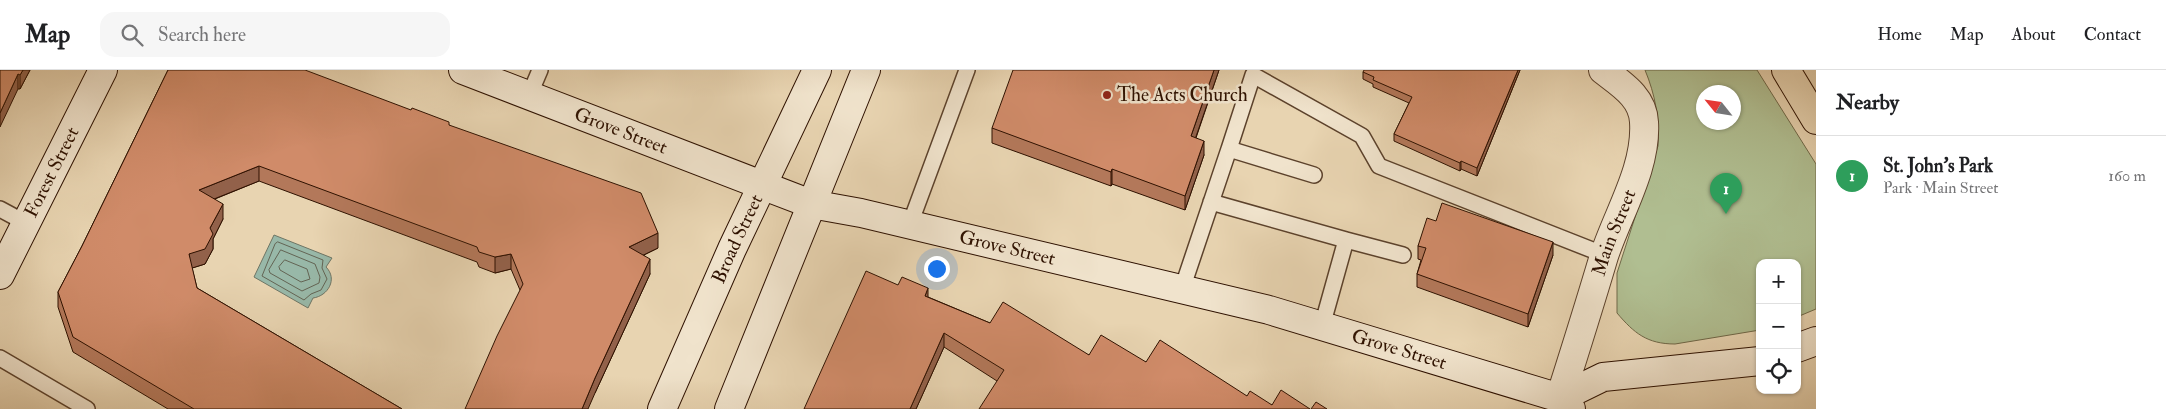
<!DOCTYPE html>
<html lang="en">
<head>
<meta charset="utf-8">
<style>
	body { margin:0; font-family:"IM FELL Double Pica",serif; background:#f6f6f6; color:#202124 }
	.controls { position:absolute; right:15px; bottom:15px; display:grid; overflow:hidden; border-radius:10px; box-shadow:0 1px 4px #0004 }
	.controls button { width:45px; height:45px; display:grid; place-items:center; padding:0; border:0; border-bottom:1px solid #e0e0e0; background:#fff; color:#202124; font:25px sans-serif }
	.compass { position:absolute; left:1696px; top:15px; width:45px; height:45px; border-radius:50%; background:#fff; box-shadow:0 1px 4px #0004; rotate:300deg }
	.you { position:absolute; left:936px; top:198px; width:18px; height:18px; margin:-12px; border:4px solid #fff; border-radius:50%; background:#1a73e8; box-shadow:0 0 0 8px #1a73e833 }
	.badge { display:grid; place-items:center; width:32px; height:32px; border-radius:50%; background:#0b8043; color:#fff; font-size:16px; font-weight:700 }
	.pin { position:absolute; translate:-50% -41px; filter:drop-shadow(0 1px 2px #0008) }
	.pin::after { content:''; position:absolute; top:26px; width:18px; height:15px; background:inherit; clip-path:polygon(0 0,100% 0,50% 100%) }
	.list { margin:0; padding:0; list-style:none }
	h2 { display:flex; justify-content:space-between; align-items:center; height:65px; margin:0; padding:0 20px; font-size:21px }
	h2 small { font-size:16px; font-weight:400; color:#757577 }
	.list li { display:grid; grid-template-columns:32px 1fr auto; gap:15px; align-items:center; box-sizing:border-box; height:80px; padding:0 20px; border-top:1px solid #e0e0e0 }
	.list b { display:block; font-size:19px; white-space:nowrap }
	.list p { margin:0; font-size:16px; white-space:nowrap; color:#757577 }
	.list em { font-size:16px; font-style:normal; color:#757577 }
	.icon { flex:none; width:28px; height:28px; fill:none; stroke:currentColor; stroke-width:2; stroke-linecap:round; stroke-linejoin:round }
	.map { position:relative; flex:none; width:1816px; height:339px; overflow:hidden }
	header { display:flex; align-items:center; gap:30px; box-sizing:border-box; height:70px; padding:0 25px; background:#fff; border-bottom:1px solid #e0e0e0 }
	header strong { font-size:24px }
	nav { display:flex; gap:28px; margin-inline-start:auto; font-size:18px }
	.search { width:350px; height:45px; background:#f6f6f6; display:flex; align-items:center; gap:12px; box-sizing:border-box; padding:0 18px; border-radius:15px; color:#757577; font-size:19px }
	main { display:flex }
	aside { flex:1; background:#fff }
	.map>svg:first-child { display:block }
	.green { fill:#b0be91; stroke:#6f6848; fill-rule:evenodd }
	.water { fill:#98b8a8; stroke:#6e7565 }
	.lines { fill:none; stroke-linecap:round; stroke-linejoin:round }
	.shore { stroke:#636454; stroke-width:1 }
	.lane-casing { stroke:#5c422c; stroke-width:18 }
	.street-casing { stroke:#5c422c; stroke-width:30 }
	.secondary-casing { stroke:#2e1100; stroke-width:30 }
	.primary-casing { stroke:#2e1100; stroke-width:30 }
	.lane { stroke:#f0e3cc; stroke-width:15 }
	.street { stroke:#f0e3cc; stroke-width:28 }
	.secondary { stroke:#f0e3cc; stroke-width:28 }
	.primary { stroke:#e8d4b1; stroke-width:28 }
	.wall { fill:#b3785a; stroke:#2e1100 }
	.shaded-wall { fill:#92614a; stroke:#2e1100 }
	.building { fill:#d08b69; stroke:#2e1100 }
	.poi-dot { fill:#8f2418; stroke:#f0e3cc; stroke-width:2 }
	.labels { text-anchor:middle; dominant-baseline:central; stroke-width:5; stroke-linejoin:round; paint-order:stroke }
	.poi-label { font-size:19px; fill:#2e1100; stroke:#f0e3cc; text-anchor:start }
	.street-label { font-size:19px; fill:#2e1100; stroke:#f0e3cc }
</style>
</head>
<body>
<header>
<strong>Map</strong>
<div class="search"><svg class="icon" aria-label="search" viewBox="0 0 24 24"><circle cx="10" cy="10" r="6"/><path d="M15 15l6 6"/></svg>Search here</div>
<nav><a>Home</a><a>Map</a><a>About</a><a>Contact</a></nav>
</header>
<main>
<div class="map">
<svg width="1816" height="339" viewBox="0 0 1816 339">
	<rect width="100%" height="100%" fill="#e8d4b1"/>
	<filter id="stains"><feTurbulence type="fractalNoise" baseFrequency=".004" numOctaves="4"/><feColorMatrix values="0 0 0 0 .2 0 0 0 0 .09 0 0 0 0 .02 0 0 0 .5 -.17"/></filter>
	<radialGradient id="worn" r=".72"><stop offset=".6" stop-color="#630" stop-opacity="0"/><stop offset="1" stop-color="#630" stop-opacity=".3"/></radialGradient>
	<path class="green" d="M1645 0H1757L1816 94V239L1797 247V193H1760V260L1675 274C1647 274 1634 263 1617 243V203L1658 76C1660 50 1655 24 1645 0ZM1704 22H1734V52H1704Z"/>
	<path class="water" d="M274 165 332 188 326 197C338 209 328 226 313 228L308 238 254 207Z"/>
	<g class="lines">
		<path class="shore" d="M278 172 323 190 322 198 327 209 321 220 311 224 304 230 262 206 275 174Z
			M281 180 315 194 320 207 319 213 302 221 270 203 269 200Z
			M285 190 307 199 310 209 301 212 280 200 279 197Z"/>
		<g class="lane-casing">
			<path id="lane" d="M529 26 540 0
				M1229 79 1253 5 1362 66 1379 96 1605 185
				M1211 132 1346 170 1322 256
				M0 139 26 153
				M910 154 967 0
				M1346 170 1403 185
				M1182 219 1229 79 1314 105
				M0 288 87 339"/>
		</g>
		<g class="street-casing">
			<g id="street">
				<path id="s1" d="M1560 328C1575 281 1590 233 1604 186 1618 143 1647 98 1644 52 1643 27 1621 14 1603 0"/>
			</g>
		</g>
		<g class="secondary-casing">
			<g id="secondary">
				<path id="s2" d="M463 0 811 134 861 143 1269 240 1560 328 1571 339"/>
				<path id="s3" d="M0 205 103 0"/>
				<path d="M1797 278 1816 271"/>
				<path d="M1560 328 1603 307 1760 291"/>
				<path id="s4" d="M662 339 732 179 817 0"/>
				<path d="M729 339 866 0"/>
			</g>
		</g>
		<g class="primary-casing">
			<path id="primary" d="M1786 0 1816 50"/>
		</g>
		<use href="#lane" class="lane"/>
		<use href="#street" class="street"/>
		<use href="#secondary" class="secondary"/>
		<use href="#primary" class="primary"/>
	</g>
	<path class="wall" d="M0 0H30L20 19H18Z
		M168 0 449 55 658 178 644 185 650 204 595 323 520 220 511 199 495 203 479 197 477 192 259 111 215 129 223 149 213 169V179L205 194 192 198 197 218 402 339H168L73 282 58 237V222L82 176Z
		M1219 0 1196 68 1204 85 1185 140 1112 114 1111 116 992 73V58Z
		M1520 0 1477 106 1461 99 1460 101 1394 71V64L1409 33 1373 17V14L1363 9V2Z
		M1436 151 1553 185 1528 257 1417 217V204L1421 190 1418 189V176Z
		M928 227 990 253 1089 285 1146 292 1272 335 1310 339 997 311 944 277 916 339H804Z"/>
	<path class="shaded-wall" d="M23 0H30L20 19V5Z
		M1214 0H1219L1191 81V66Z
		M1518 0H1520L1477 106V98Z
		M18 4V19L0 57V43Z
		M1204 71V85L1185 140V126Z
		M1461 91V99L1460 101V93Z
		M259 96V111L199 135V120Z
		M1112 99V114L1111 116V102Z
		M223 134V149L213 169V179L205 194 189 199V184L210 158Z
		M658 163V178L629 192V177Z
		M1553 172V185L1528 257V244Z
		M511 184V199L495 203V187Z
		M650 189V204L595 323 588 339H582L595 308Z
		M928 218V233L925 226Z
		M944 263V277L916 339H910Z"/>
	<path class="building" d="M0 0H23L20 5 18 4 0 43Z
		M168 0H305L411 40 412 38 449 52V55L641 123 658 163 629 177 650 189 595 308 582 339H465L497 266 523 214 511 184 495 187 479 182 477 177 259 96 199 120 223 134 210 158 213 164 205 179 189 184 197 218 402 339H194L73 267 58 222 82 176Z
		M1013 0H1214L1191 66 1204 71 1185 126 1112 99 1111 102 992 58Z
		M1364 0H1518L1477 98 1461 91 1460 93 1394 64 1412 27 1373 10 1374 7 1363 2Z
		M1442 133 1553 172 1528 244 1417 204 1426 178 1418 176 1427 148 1436 151Z
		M866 201 898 215 902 207 928 218 925 226 990 253 1003 232 1089 285 1101 265 1146 292 1160 270 1247 326 1250 321 1272 335 1281 320 1310 339H979L1004 300 944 263 910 339H804Z
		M1316 332 1327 339H1311Z"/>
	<circle class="poi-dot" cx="1107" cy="25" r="5"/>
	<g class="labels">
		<g class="poi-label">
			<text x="1117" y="25">The Acts Church</text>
		</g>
		<g class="street-label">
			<text stroke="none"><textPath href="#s2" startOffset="169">Grove Street</textPath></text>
			<text stroke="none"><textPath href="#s3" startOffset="115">Forest Street</textPath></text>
			<text stroke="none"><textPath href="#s1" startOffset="174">Main Street</textPath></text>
			<text stroke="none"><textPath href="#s4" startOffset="186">Broad Street</textPath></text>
			<text stroke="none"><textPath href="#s2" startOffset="574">Grove Street</textPath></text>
			<text stroke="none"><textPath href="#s2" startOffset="979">Grove Street</textPath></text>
		</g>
	</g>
	<rect width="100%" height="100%" filter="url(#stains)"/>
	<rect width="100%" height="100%" fill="url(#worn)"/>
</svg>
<div class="controls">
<button>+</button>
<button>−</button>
<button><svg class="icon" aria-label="locate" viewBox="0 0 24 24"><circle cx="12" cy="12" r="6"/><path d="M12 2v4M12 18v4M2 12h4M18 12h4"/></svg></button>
</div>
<svg class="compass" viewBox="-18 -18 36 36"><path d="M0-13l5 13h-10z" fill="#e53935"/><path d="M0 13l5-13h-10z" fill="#757577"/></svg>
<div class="you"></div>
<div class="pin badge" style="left:1726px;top:144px;background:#2e9e5b">1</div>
</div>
<aside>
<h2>Nearby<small></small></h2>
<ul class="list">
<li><span class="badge" style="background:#2e9e5b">1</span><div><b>St. John's Park</b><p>Park · Main Street</p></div><em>160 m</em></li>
</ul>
</aside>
</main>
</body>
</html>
